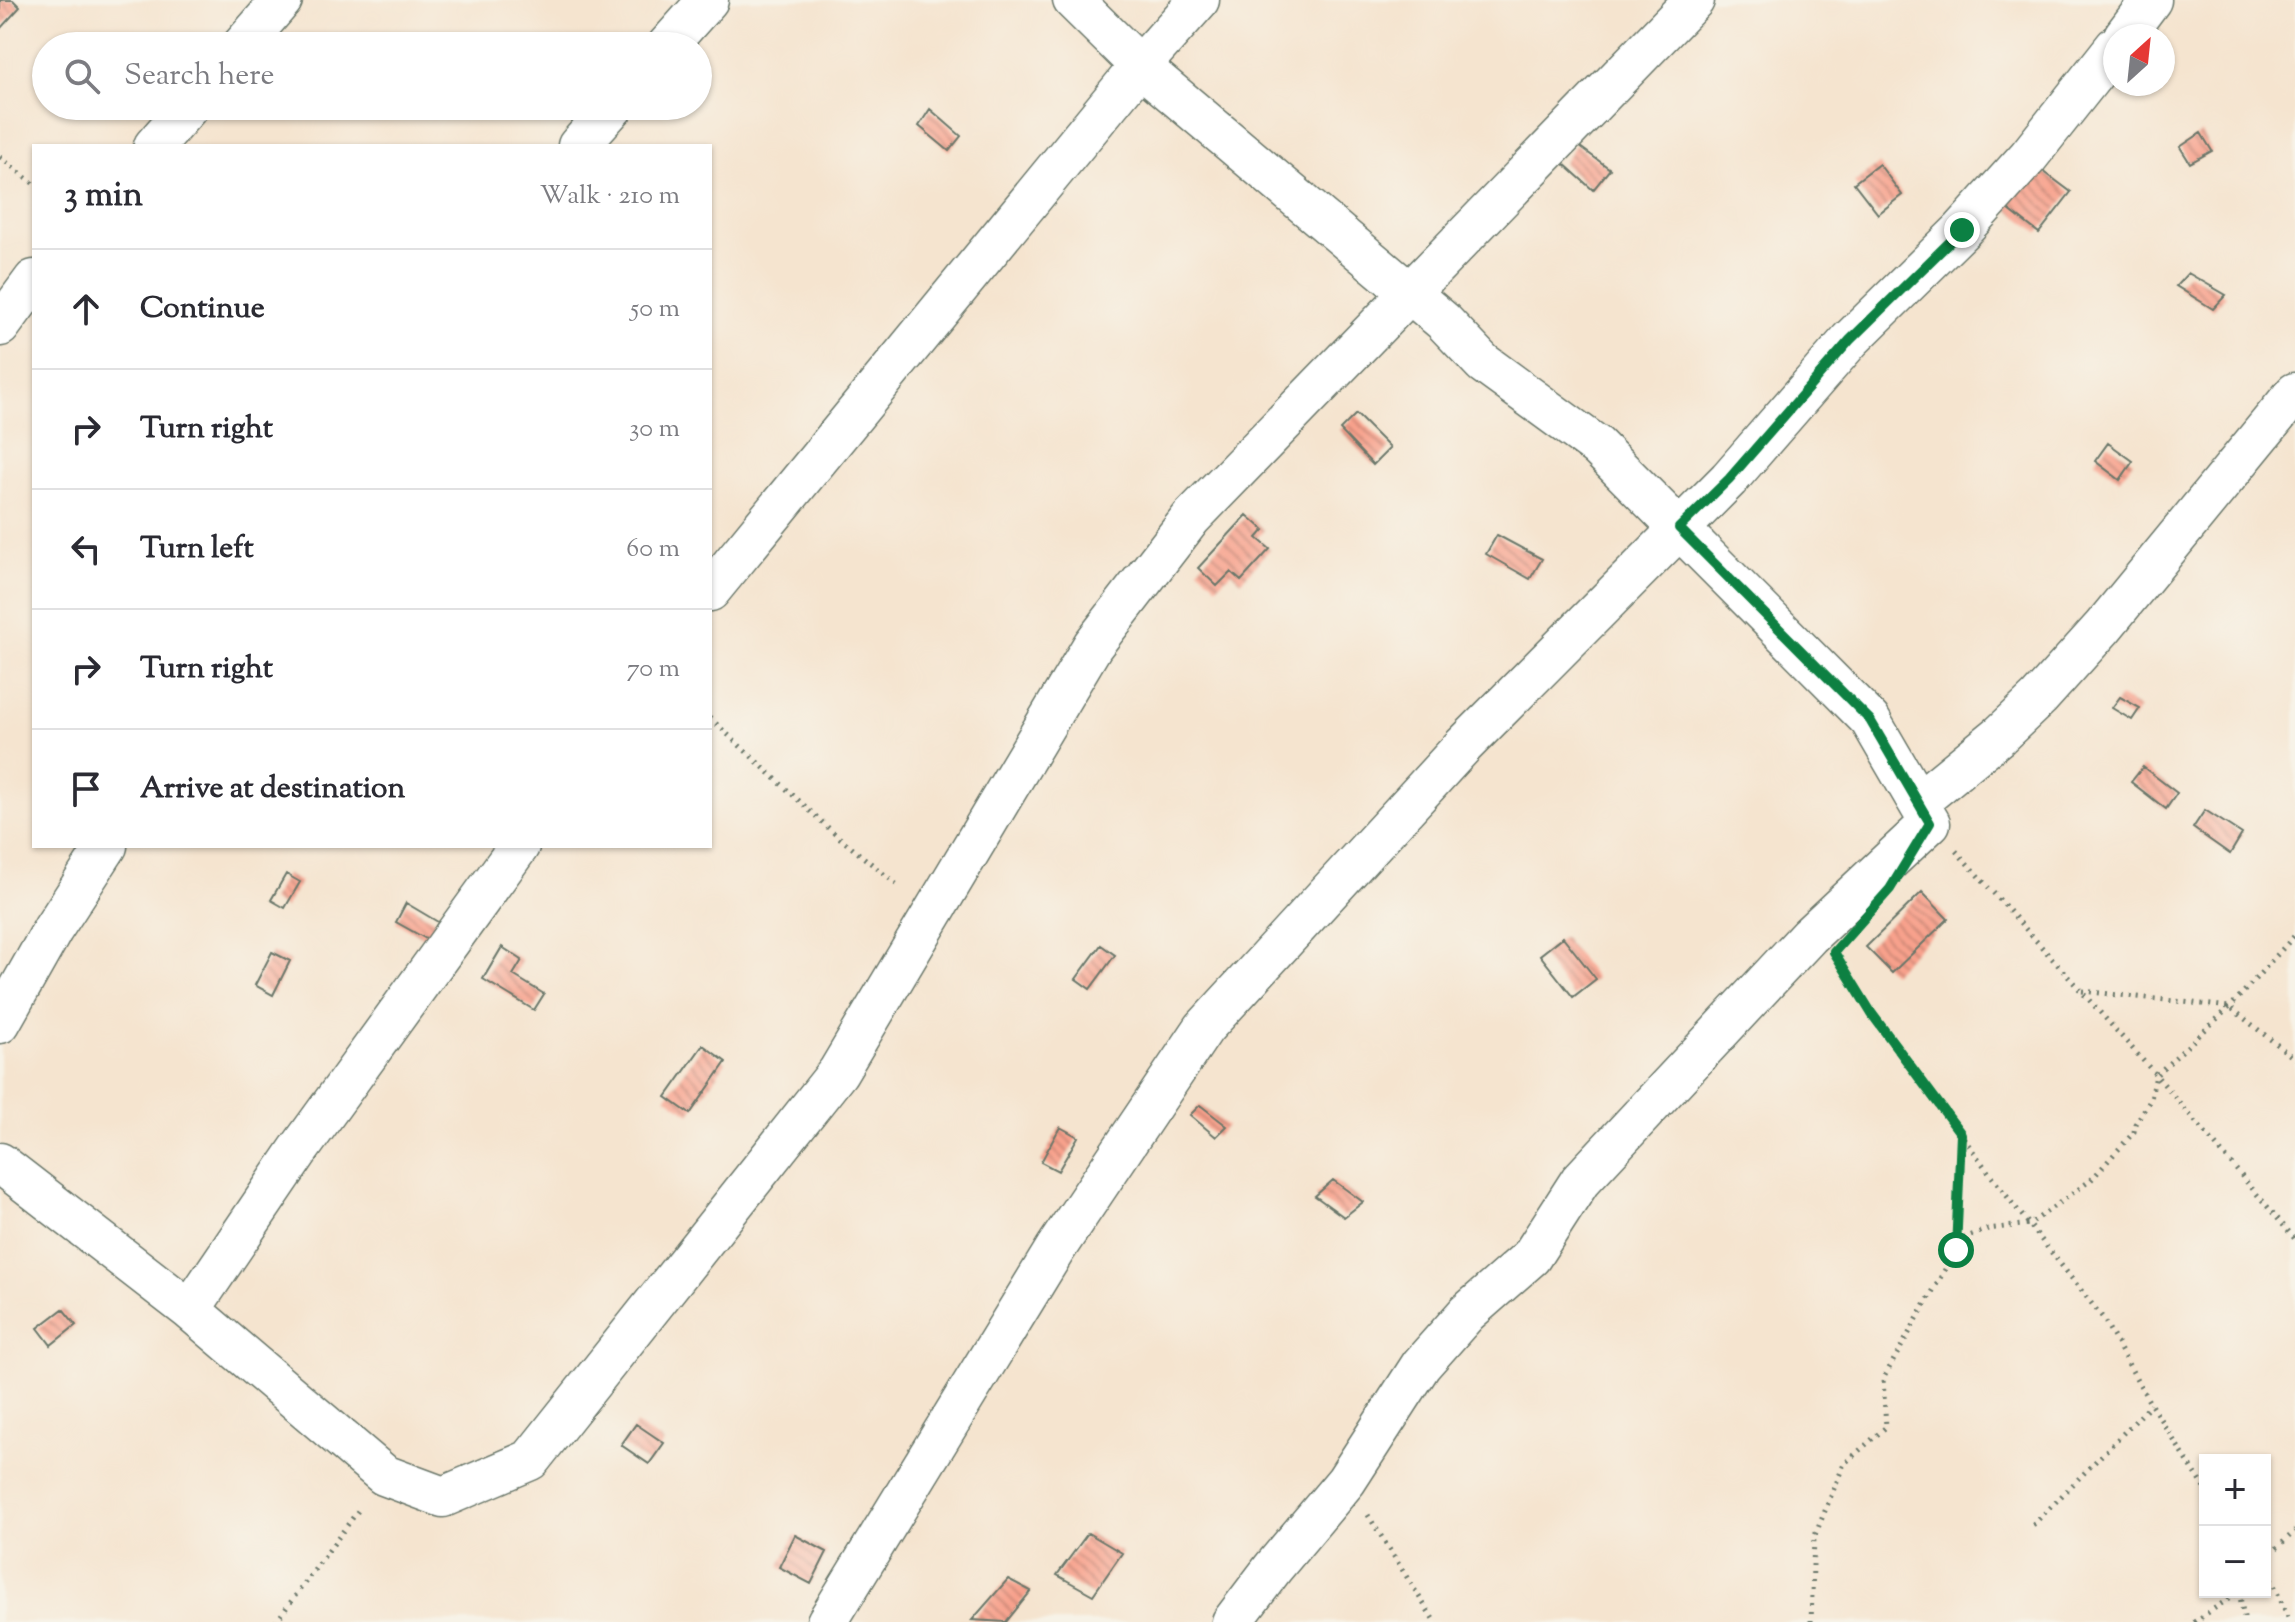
<!DOCTYPE html>
<html lang="en">
<head>
<meta charset="utf-8">
<style>
	body { margin:0; font-family:"Sorts Mill Goudy",serif; background:#f7f7f7; color:#2b2b33 }
	.controls { position:absolute; right:24px; bottom:24px; display:grid; overflow:hidden; border-radius:0px; box-shadow:0 2px 6px #0004 }
	.controls button { width:72px; height:72px; display:grid; place-items:center; padding:0; border:0; border-bottom:2px solid #e1e1e2; background:#fff; color:#2b2b33; font:40px sans-serif }
	.compass { position:absolute; left:2103px; top:24px; width:72px; height:72px; border-radius:50%; background:#fff; box-shadow:0 2px 6px #0004; rotate:27deg }
	.stop { position:absolute; width:24px; height:24px; margin:-18px; border:6px solid #0b8043; border-radius:50%; background:#fff }
	.stop.end { background:#0b8043; border-color:#fff; box-shadow:0 2px 8px #0008 }
	.list { margin:0; padding:0; list-style:none }
	h2 { display:flex; justify-content:space-between; align-items:center; height:104px; margin:0; padding:0 32px; font-size:34px }
	h2 small { font-size:26px; font-weight:400; color:#7c7c81 }
	.list li { display:grid; grid-template-columns:52px 1fr auto; gap:24px; align-items:center; box-sizing:border-box; height:120px; padding:0 32px; border-top:2px solid #e1e1e2 }
	.list b { display:block; font-size:30px; white-space:nowrap }
	.list em { font-size:26px; font-style:normal; color:#7c7c81 }
	.icon { flex:none; width:44px; height:44px; fill:none; stroke:currentColor; stroke-width:2; stroke-linecap:round; stroke-linejoin:round }
	.map { position:relative; flex:none; width:2295px; height:1622px; overflow:hidden }
	.search { position:absolute; background:#fff; box-shadow:0 2px 6px #0004; left:32px; top:32px; width:680px; height:88px; display:flex; align-items:center; gap:20px; box-sizing:border-box; padding:0 28px; border-radius:44px; color:#7c7c81; font-size:30px }
	.panel { position:absolute; background:#fff; box-shadow:0 2px 6px #0004; left:32px; top:144px; width:680px; height:704px; border-radius:0px }
	.map>svg:first-child { display:block }
	.building { fill:url(#building-back-hatch) }
	.lines { fill:none; stroke-linecap:round; stroke-linejoin:round }
	.minor-casing { stroke:#6a776a; stroke-width:43 }
	.path { stroke:#6a776a; stroke-width:5; stroke-dasharray:2 6; stroke-linecap:butt }
	.minor { stroke:#fff; stroke-width:40 }
	.route { stroke:#0b8043; stroke-width:10 }
</style>
</head>
<body>
<div class="map">
<svg width="2295" height="1622" viewBox="0 0 2295 1622">
	<defs>
		<pattern id="building-back-hatch" width="6" height="6" patternUnits="userSpaceOnUse" patternTransform="scale(2)"><rect width="6" height="6" fill="#f8a18c"/><path d="M-1 5l2 2M0 0l6 6M5-1l2 2" fill="none" stroke="#c88473"/></pattern>
	</defs>
	<rect width="100%" height="100%" fill="#f7f3e8"/>
	<filter id="ink" filterUnits="userSpaceOnUse"><feTurbulence type="fractalNoise" baseFrequency=".0125" numOctaves="2"/><feDisplacementMap in="SourceGraphic" scale="16" xChannelSelector="R" yChannelSelector="G"/><feConvolveMatrix kernelMatrix="1 2 1 2 8 2 1 2 1" color-interpolation-filters="sRGB"/></filter>
	<filter id="wash" filterUnits="userSpaceOnUse"><feTurbulence type="fractalNoise" baseFrequency=".006" numOctaves="4" result="noise"/><feDisplacementMap in="SourceGraphic" scale="32" xChannelSelector="R" yChannelSelector="G"/><feGaussianBlur stdDeviation="1.8" result="paint"/><feColorMatrix in="noise" values="0 0 0 0 0 0 0 0 0 0 0 0 0 0 0 0 0 1.4 0 .05"/><feComposite in="paint" operator="in"/></filter>
	<g filter="url(#wash)">
		<rect width="100%" height="100%" fill="#f5e4cf"/>
		<g id="blocks">
			<path class="building" d="M0 0H13L20 7 0 29Z
				M930 109 961 136 949 151 919 126Z
				M2201 133 2212 151 2190 163 2180 147Z
				M1576 144 1610 169 1593 190 1563 163Z
				M1879 164 1902 195 1878 214 1854 183Z
				M2035 165 2071 192 2039 233 2004 206Z
				M2188 273 2226 295 2213 309 2176 286Z
				M1356 414 1390 448 1373 465 1340 430Z
				M2108 443 2133 461 2120 480 2095 461Z
				M1247 515 1264 530 1257 538 1270 549 1241 581 1231 572 1217 586 1198 568Z
				M1497 535 1542 559 1530 579 1486 554Z
				M2120 697 2140 708 2132 720 2112 708Z
				M2143 767 2177 793 2166 809 2131 782Z
				M2205 810 2242 834 2230 854 2193 828Z
				M286 874 300 882 285 908 271 900Z
				M1922 892 1948 919 1892 973 1866 947Z
				M406 903 438 922 428 940 396 922Z
				M1563 937 1596 979 1573 997 1540 955Z
				M1101 945 1115 955 1090 989 1076 979Z
				M502 947 522 960 513 975 544 994 534 1010 483 979Z
				M272 952 290 961 273 995 255 985Z
				M703 1045 726 1062 690 1114 666 1097Z
				M1200 1105 1227 1126 1216 1137 1190 1115Z
				M1060 1127 1078 1137 1058 1171 1041 1162Z
				M1333 1180 1363 1202 1344 1217 1315 1196Z
				M63 1309 76 1325 51 1345 38 1328Z
				M636 1424 664 1443 649 1464 621 1445Z
				M1088 1533 1122 1553 1093 1595 1057 1575Z
				M795 1535 827 1552 811 1584 779 1567Z
				M1008 1579 1031 1591 1006 1622 972 1620Z"/>
		</g>
	</g>
	<g filter="url(#ink)">
		<use href="#blocks" fill-opacity="0" stroke="#6a776a" stroke-width="2"/>
		<g class="lines">
			<g class="minor-casing">
				<path id="minor" d="M1073 0 1140 66 1443 321 1483 363 1597 446 1870 720 1930 823 1809 936 1580 1181 1531 1257 1467 1313 1421 1365 1346 1481 1273 1568 1232 1622
					M2124 36 2151 0
					M242 46 282 0
					M667 46 708 0
					M154 146 189 106
					M578 146 614 106
					M0 326 34 280
					M710 591 1140 66 1199 0
					M1918 802 2000 735 2039 698 2103 627 2295 393
					M0 1023 53 929 107 846
					M0 1163 190 1310 384 1475 443 1497 530 1460 838 1072 1093 645 1191 518 1694 0
					M190 1310 298 1151 519 846
					M827 1622 1056 1248 1204 1028 1463 746 1729 479 1850 340 1962 230 2028 157 2115 47"/>
			</g>
			<path class="path" d="M0 157 34 184
				M710 718 835 834 901 888
				M1956 851 2156 1075 2295 1239
				M1840 961 1872 1014 1927 1088 1995 1181 2103 1318 2151 1405 2205 1488
				M2082 991 2230 1007 2295 1059
				M1956 1241 1988 1229 2030 1224 2091 1180 2134 1132 2135 1124 2151 1099 2156 1075 2230 1007 2295 935
				M1368 1515 1435 1622
				M2033 1525 2151 1405
				M2265 1559 2295 1531
				M2265 1564 2290 1622
				M2239 1592 2245 1622
				M276 1622 360 1508
				M1811 1622 1814 1538 1844 1464 1886 1427 1883 1379 1956 1250 1961 1135
				M2194 1622 2239 1592"/>
			<use href="#minor" class="minor"/>
		</g>
	</g>
	<g class="lines" filter="url(#ink)">
		<path class="route" d="M1956 1250 1961 1134 1872 1014 1834 952 1890 889 1930 823 1870 720 1679 528 1729 479 1850 340 1962 230"/>
	</g>
</svg>
<div class="controls">
<button>+</button>
<button>−</button>
</div>
<svg class="compass" viewBox="-18 -18 36 36"><path d="M0-13l5 13h-10z" fill="#e53935"/><path d="M0 13l5-13h-10z" fill="#7c7c81"/></svg>
<div class="stop" style="left:1956px;top:1250px"></div>
<div class="stop end" style="left:1962px;top:230px"></div>
<div class="search"><svg class="icon" aria-label="search" viewBox="0 0 24 24"><circle cx="10" cy="10" r="6"/><path d="M15 15l6 6"/></svg>Search here</div>
<section class="panel">
<h2>3 min<small>Walk · 210 m</small></h2>
<ul class="list">
<li><svg class="icon" aria-label="ahead" viewBox="0 0 24 24"><path d="M12 20V5M6 11l6-6 6 6"/></svg><div><b>Continue</b></div><em>50 m</em></li>
<li><svg class="icon" aria-label="right" viewBox="0 0 24 24"><path d="M7 20v-9h11M14 6l5 5-5 5"/></svg><div><b>Turn right</b></div><em>30 m</em></li>
<li><svg class="icon" aria-label="left" viewBox="0 0 24 24"><path d="M17 20v-9H6M10 6l-5 5 5 5"/></svg><div><b>Turn left</b></div><em>60 m</em></li>
<li><svg class="icon" aria-label="right" viewBox="0 0 24 24"><path d="M7 20v-9h11M14 6l5 5-5 5"/></svg><div><b>Turn right</b></div><em>70 m</em></li>
<li><svg class="icon" aria-label="arrive" viewBox="0 0 24 24"><path d="M6 21V4h12l-3 4 3 4H6"/></svg><div><b>Arrive at destination</b></div></li>
</ul>
</section>
</div>
</body>
</html>
